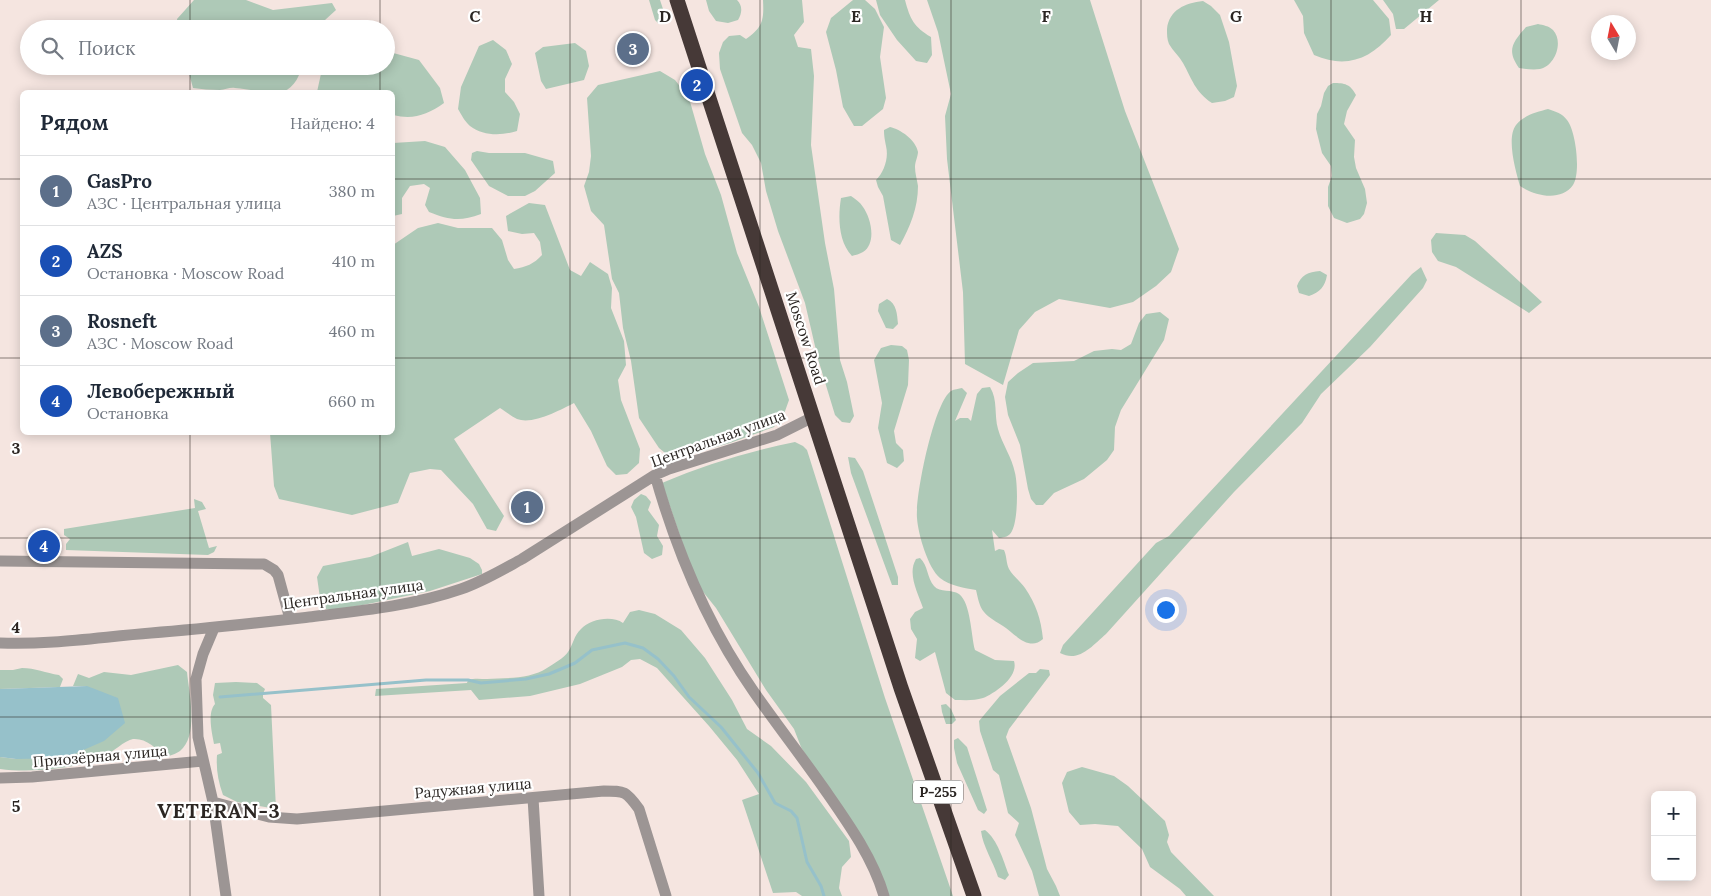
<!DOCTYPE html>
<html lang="ru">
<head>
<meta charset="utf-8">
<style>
	body { margin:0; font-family:Lora,serif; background:#f6f6f7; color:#1f2937 }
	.controls { position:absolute; right:15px; bottom:15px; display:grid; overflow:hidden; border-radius:8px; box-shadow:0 2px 12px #0003 }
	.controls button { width:45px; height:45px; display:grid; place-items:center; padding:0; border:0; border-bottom:1px solid #e0e1e3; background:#fff; color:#1f2937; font:25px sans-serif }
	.compass { position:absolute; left:1591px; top:15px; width:45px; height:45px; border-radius:50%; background:#fff; box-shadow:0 2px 12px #0003; rotate:350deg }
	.you { position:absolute; left:1165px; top:609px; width:18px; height:18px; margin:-12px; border:4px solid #fff; border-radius:50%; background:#1a73e8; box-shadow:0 0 0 8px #1a73e833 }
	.badge { display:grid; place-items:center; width:32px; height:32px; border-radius:50%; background:#2563eb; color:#fff; font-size:16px; font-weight:700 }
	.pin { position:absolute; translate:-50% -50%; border:2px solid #fff; box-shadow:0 1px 5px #0006 }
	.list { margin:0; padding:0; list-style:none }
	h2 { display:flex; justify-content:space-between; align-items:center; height:65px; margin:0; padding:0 20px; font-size:21px }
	h2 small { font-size:16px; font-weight:400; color:#747a83 }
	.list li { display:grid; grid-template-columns:32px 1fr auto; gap:15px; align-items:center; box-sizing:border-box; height:70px; padding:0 20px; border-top:1px solid #e0e1e3 }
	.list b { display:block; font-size:19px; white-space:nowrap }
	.list p { margin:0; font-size:16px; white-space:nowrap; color:#747a83 }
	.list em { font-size:16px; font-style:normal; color:#747a83 }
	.icon { flex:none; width:28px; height:28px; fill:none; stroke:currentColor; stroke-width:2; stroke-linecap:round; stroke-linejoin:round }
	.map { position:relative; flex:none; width:1711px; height:896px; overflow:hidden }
	.search { position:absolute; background:#fff; box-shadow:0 2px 12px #0003; left:20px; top:20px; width:375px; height:55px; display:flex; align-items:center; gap:12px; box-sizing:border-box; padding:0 18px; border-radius:28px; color:#747a83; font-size:19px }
	.panel { position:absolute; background:#fff; box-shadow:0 2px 12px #0003; left:20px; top:90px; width:375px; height:345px; border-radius:8px }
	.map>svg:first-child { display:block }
	.green { fill:#aec9b7 }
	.water { fill:#96c1ca }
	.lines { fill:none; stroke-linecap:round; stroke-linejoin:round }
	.stream { stroke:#96c1ca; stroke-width:3 }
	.minor { stroke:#9c9594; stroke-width:11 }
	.highway { stroke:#463937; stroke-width:15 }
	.grid { fill:none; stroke:#2b2623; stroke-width:1; stroke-opacity:0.55 }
	.labels { text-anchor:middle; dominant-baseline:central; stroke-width:4.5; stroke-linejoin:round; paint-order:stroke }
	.shield { fill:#fff; stroke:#6b6765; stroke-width:1 }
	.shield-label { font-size:14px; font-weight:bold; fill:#2b2623 }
	.street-label { font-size:15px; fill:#2b2623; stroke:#fff }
	.district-label { font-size:20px; font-weight:bold; letter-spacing:1px; fill:#2b2623; stroke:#fff }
	.grid-label { font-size:16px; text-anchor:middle; font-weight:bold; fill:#2b2623; stroke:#fff; stroke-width:4.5; stroke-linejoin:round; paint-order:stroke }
</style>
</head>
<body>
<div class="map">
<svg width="1711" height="896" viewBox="0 0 1711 896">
	<rect width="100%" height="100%" fill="#f5e5e0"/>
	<path class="green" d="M194 0H246L273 10 332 3 336 10 325 20 340 25 346 29H178L177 19Z
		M649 0H660L666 18 663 23 659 24 655 20Z
		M706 0H737C743 6 742 13 738 20L728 23 716 21 709 11Z
		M763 0H802L804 22 794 35 798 47 811 49 814 76 811 145 825 243 834 289 840 360 847 382 854 416 850 423 842 422 835 415 818 359 805 303 778 231 766 191 761 163 752 145 742 133 720 69 719 53 723 42 729 36 740 35 746 39C763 27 764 20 763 0Z
		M853 0H865L875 9 884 27 880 57 886 98 883 109 862 126H854L843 107 836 70 826 32 831 18Z
		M876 0H905C910 19 914 27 931 37L932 55 927 63 916 61 897 40 880 15Z
		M927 0H1090L1125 111 1179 249 1171 272 1156 286 1133 302 1110 308 1059 299 1035 312 1019 330 1003 385 965 364 963 292 947 159 945 116 951 94 938 32Z
		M1294 0H1373L1389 19 1391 35C1370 59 1346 69 1314 55L1304 33 1303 16Z
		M1383 0H1439L1404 29H1396L1393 14Z
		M1203 1 1211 6 1220 15 1229 42 1237 86 1234 97 1225 101 1212 103C1195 92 1192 79 1183 63 1179 56 1173 51 1169 44 1167 39 1167 35 1167 29 1169 10 1185 3 1203 1Z
		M1538 24C1543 25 1549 26 1553 30 1564 42 1555 66 1540 69 1533 70 1526 69 1519 68 1506 50 1513 42 1526 27Z
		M493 40 506 50 512 64 505 79V92L514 102 520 114 517 131C501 136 483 136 470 126 465 122 461 114 458 109L461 87 479 46Z
		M575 43 586 51 589 66 584 80 546 89 541 81 535 53 543 47Z
		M386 51 419 60 440 88 444 103C427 115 413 120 393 115L392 92H317L322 69 313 68 299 75C286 105 259 89 235 88 230 87 225 90 220 90 211 90 201 89 193 88L187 66H386Z
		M660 71 675 80 689 98 705 154 721 195 737 253 759 307 789 400 784 414 774 427 730 443 678 458 670 457 659 448 639 418 631 361 623 328 619 293 612 279 604 225 591 211 584 186 589 172 591 156 587 98 598 85Z
		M1333 83C1345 83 1350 84 1356 95L1347 111 1344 124 1355 140 1354 157 1356 168 1365 189 1367 203 1364 214 1360 219 1347 223 1334 218 1328 206V187L1332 176 1331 166 1322 153 1316 129 1317 114 1321 106 1324 93 1328 86Z
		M1548 109C1556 112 1562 113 1567 120 1576 131 1581 173 1573 185 1561 202 1535 196 1520 186 1516 172 1506 138 1516 125 1524 115 1537 112 1548 109Z
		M890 127C900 129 916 140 918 152 918 156 915 162 915 167 915 173 917 180 918 186 918 208 910 227 900 245L891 240 883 196 878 187 876 180C884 172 889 158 886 146 885 140 884 137 884 130Z
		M425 141 445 147 465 170 480 198 481 214C460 222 449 220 429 212L425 205 430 188 424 184 410 186 402 198V214L393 216V143Z
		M477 151 489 153H525L553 161 555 173 535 191 525 196H508L489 186 471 160 472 153Z
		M851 196C855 199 860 202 863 207 871 218 877 243 863 252 860 254 855 255 852 256 838 241 838 216 841 198Z
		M529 203 545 205 570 270 581 276 590 262 608 274 612 288 611 308 624 341 626 365 618 380 621 400 640 449 639 463 627 474 616 475 607 466 591 431 574 403C560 410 533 425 517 419 511 416 505 411 500 408L454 439 504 516 496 531 487 529 473 504 441 470 430 469 410 473 398 503 352 515 279 499 274 486 270 433 392 432 393 245 418 228 438 223 458 228H492L502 240 508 260 514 269C526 267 534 264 542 255L540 242 534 233 522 234 508 231 506 216Z
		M1436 233 1465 235 1475 241 1542 302 1529 313 1456 267 1438 261 1432 252 1431 240Z
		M1421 267 1427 280 1423 288 1370 347 1321 394 1302 423 1234 492 1106 634C1092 646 1079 663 1060 653L1063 645 1156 543 1169 536 1412 274Z
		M1320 271 1327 275C1325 287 1320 292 1309 296L1299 293 1297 286C1301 275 1308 272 1320 271Z
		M887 299C897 304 897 314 898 324L893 329 886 328 878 311 879 304Z
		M1160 312 1169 319 1164 340 1121 410 1115 427 1114 450 1107 460 1084 479 1054 493 1043 505H1036L1031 499 1028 489 1020 445 1008 415 1005 397 1008 382 1018 373 1033 363 1074 361 1094 351 1112 349 1121 350 1131 344 1139 323 1146 314Z
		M891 345 902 346 907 350 909 360 908 385 894 431 896 443 903 450 904 461 897 468 887 463 878 428 882 403 874 360 881 348Z
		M990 387C998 400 994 415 998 429 1002 444 1012 457 1015 473 1018 485 1018 520 1012 531 1009 537 1005 537 999 538L992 530 995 551 999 549 1004 550C1007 557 1006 563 1009 569 1013 576 1020 581 1025 588 1036 604 1041 619 1043 639 1029 652 1015 634 1003 626 997 622 989 618 984 612 979 606 978 598 976 590 965 588 950 586 940 578 928 568 918 534 917 518 915 497 934 402 951 391 954 389 959 389 962 388L967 393 955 421 960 418H968L971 421 977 394 982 388Z
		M795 442 803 446 807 450 885 698 953 896H881L869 863 801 747 794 729 766 690 716 608 696 583 662 483C704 465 750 451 795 442Z
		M848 457 855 458 863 471 898 577V585H892L851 473Z
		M641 494 646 496 651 502 648 510 659 525 657 536 663 546 662 555 652 559 644 553 636 517 631 507 634 500Z
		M194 499 202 502 206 509 198 511 209 548 217 546 214 552 208 555 66 550V544L70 539 64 535V529L195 508Z
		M408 542 412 556 439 549 470 558 479 564 482 570V574L430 591 363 605 334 610 326 609 320 598 317 577 323 566 370 557Z
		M920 558C928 565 927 578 934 586 940 593 952 589 959 594 971 603 971 636 975 650L995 660 1014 661C1019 677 995 693 983 698 974 701 964 700 955 700L946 693 935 652 920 661 915 658 917 639 911 629 910 619 915 612 923 608C918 593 907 574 916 559Z
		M639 610 655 614 681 630 705 658 732 700 747 729 771 746 806 782 849 841 851 857 842 867 839 888 842 896H802L796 892 773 893 742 800 759 794 737 760 709 726 657 668 640 659 631 660 622 667 580 684 530 696 479 700 471 690 375 696 376 689 467 683 468 680C475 678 480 679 487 679 505 678 531 679 547 668 553 664 564 658 568 652 573 645 574 635 581 629 590 619 612 615 623 623L630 612Z
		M178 665 187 672C189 693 199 736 180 751 176 754 169 756 165 757 156 748 146 738 133 739 125 740 112 753 103 757 76 769 30 773 0 769V757L16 759 87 686H73L78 674 89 678 104 672 131 675Z
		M22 668C35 668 46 673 59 675L63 679 60 687 0 689V670H13Z
		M1040 669 1049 670 1050 675 1009 729 1006 737 1031 808 1047 869 1056 886 1060 896H1039L1032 871 1015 835 1019 823 1008 813 999 775 993 770 980 731 979 721 1000 696 1029 673H1036Z
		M236 682 257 683 265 689 263 694V698L271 705 276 809 237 802 223 795C218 781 216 769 217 755L222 753 220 743 214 744C212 733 207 713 215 704L213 695 215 683Z
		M946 704 951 709 956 720 952 724H946L942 712 941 705Z
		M958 738 967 747 987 810 984 814 978 810 957 763 954 748V740Z
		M1082 767 1114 776 1128 786 1165 821 1169 835 1167 842 1171 852 1214 896H1186L1180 889 1150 867 1142 849 1118 826 1095 824 1080 825 1069 812 1062 783 1067 772Z
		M985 830C998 840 1003 860 1009 875L1005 880 998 877C993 861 983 847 981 831Z"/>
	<path class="water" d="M87 686 118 698 125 723 104 741 65 758 16 759 0 757V689Z"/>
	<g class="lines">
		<path class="stream" d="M220 697 426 680H468L481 683 526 679 549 674 561 669 575 663 592 650 625 643 643 648 658 659 674 676 689 697 721 727 758 773 775 803 791 811 797 818 807 862 821 886 824 896"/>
		<path class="minor" d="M655 475C677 553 707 625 754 692 777 725 802 757 825 790 848 823 873 858 884 896
			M0 561 264 564 274 570 278 575 290 619
			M214 628 203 654 196 679 198 737 213 802 226 896
			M0 643C51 645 100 637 151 633 204 629 256 623 309 617 359 611 412 606 461 589 482 582 502 570 522 559L655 475 669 469 777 435 813 417
			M0 778 32 777 203 761
			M533 798 539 896
			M213 802 269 817 297 819 604 791C625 791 626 791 639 809L666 896"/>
		<path class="highway" d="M677 0 901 688 974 896"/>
	</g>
	<path class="grid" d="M190 0V29M380 0V29M570 0V896M760 0V896M951 0V896M1141 0V896M1331 0V896M1521 0V896M190 66V92M380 66V92M0 179H22M392 179H1711M0 358H22M392 358H1711M190 432V896M380 432V896M0 538H1711M0 717H1711"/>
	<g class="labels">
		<rect class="shield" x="913" y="780.5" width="50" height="23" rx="4"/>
		<g class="shield-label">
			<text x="938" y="792">Р-255</text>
		</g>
		<g class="street-label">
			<text transform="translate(806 338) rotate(72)">Moscow Road</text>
			<text transform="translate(718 438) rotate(-20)">Центральная улица</text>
			<text transform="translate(353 594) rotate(-8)">Центральная улица</text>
			<text transform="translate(100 756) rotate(-5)">Приозёрная улица</text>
			<text transform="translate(473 788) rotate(-5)">Радужная улица</text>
		</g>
		<g class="district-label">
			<text x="219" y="810">VETERAN-3</text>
		</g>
	</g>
	<g class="grid-label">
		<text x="475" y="22">C</text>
		<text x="665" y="22">D</text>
		<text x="856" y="22">E</text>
		<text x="1046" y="22">F</text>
		<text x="1236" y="22">G</text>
		<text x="1426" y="22">H</text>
		<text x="16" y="454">3</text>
		<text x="16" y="633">4</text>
		<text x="16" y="812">5</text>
	</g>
</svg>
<div class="controls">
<button>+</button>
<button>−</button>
</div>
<svg class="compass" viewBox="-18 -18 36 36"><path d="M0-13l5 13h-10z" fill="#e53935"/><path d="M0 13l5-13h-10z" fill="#747a83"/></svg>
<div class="you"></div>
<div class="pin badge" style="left:527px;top:507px;background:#5c6f8a">1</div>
<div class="pin badge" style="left:697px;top:85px;background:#1a4fb4">2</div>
<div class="pin badge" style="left:633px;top:49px;background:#5c6f8a">3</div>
<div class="pin badge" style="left:44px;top:546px;background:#1a4fb4">4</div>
<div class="search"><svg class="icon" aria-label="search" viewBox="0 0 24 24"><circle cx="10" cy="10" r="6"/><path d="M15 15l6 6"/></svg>Поиск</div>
<section class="panel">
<h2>Рядом<small>Найдено: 4</small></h2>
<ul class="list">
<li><span class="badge" style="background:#5c6f8a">1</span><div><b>GasPro</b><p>АЗС · Центральная улица</p></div><em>380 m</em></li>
<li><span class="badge" style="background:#1a4fb4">2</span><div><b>AZS</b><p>Остановка · Moscow Road</p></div><em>410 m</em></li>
<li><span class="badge" style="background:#5c6f8a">3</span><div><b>Rosneft</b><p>АЗС · Moscow Road</p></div><em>460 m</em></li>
<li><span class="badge" style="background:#1a4fb4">4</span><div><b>Левобережный</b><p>Остановка</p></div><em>660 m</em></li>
</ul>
</section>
</div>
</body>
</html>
